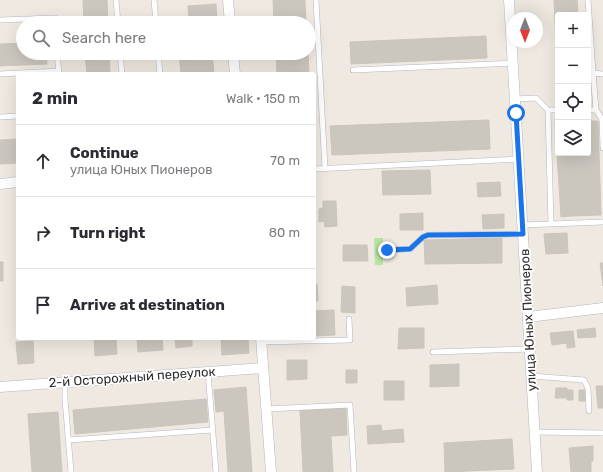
<!DOCTYPE html>
<html lang="en">
<head>
<meta charset="utf-8">
<style>
	body { margin:0; font-family:Rubik,sans-serif; background:#f7f7f7; color:#2b2b33 }
	.controls { position:absolute; right:12px; top:12px; display:grid; overflow:hidden; border-radius:4px; box-shadow:0 4px 16px #0002 }
	.controls button { width:36px; height:36px; display:grid; place-items:center; padding:0; border:0; border-bottom:1px solid #e1e1e2; background:#fff; color:#2b2b33; font:20px sans-serif }
	.compass { position:absolute; left:507px; top:12px; width:36px; height:36px; border-radius:50%; background:#fff; box-shadow:0 4px 16px #0002; rotate:180deg }
	.stop { position:absolute; width:12px; height:12px; margin:-9px; border:3px solid #1a73e8; border-radius:50%; background:#fff }
	.stop.end { background:#1a73e8; border-color:#fff; box-shadow:0 1px 4px #0008 }
	.list { margin:0; padding:0; list-style:none }
	h2 { display:flex; justify-content:space-between; align-items:center; height:52px; margin:0; padding:0 16px; font-size:17px }
	h2 small { font-size:13px; font-weight:400; color:#7c7c81 }
	.list li { display:grid; grid-template-columns:26px 1fr auto; gap:12px; align-items:center; box-sizing:border-box; height:72px; padding:0 16px; border-top:1px solid #e1e1e2 }
	.list b { display:block; font-size:15px; white-space:nowrap }
	.list p { margin:0; font-size:13px; white-space:nowrap; color:#7c7c81 }
	.list em { font-size:13px; font-style:normal; color:#7c7c81 }
	.icon { flex:none; width:22px; height:22px; fill:none; stroke:currentColor; stroke-width:2; stroke-linecap:round; stroke-linejoin:round }
	.map { position:relative; flex:none; width:603px; height:472px; overflow:hidden }
	.search { position:absolute; background:#fff; box-shadow:0 4px 16px #0002; left:16px; top:16px; width:300px; height:44px; display:flex; align-items:center; gap:10px; box-sizing:border-box; padding:0 14px; border-radius:22px; color:#7c7c81; font-size:15px }
	.panel { position:absolute; background:#fff; box-shadow:0 4px 16px #0002; left:16px; top:72px; width:300px; height:268px; border-radius:4px }
	.map>svg:first-child { display:block }
	.green { fill:#b6e59e }
	.building { fill:#cbc7bf; stroke:#cbc5ba }
	.lines { fill:none; stroke-linecap:round; stroke-linejoin:round }
	.lane-casing { stroke:#b4b7c1; stroke-width:6 }
	.street-casing { stroke:#b4b7c1; stroke-width:11 }
	.lane { stroke:#fff; stroke-width:5 }
	.street { stroke:#fff; stroke-width:10 }
	.route { stroke:#1a73e8; stroke-width:5 }
	.labels { text-anchor:middle; dominant-baseline:central; stroke-width:3.5; stroke-linejoin:round; paint-order:stroke }
	.street-label { font-size:13px; fill:#2e2e2e; stroke:#fff }
</style>
</head>
<body>
<div class="map">
<svg width="603" height="472" viewBox="0 0 603 472">
	<rect width="100%" height="100%" fill="#efe9e1"/>
	<path class="green" d="M374 238H383V265H375Z"/>
	<path class="building" d="M83 0H107L108 23H84Z
		M273 0H305L306 23H274Z
		M554 0H577L578 15H558V85Z
		M216 4 217 23H189L188 6Z
		M486 36 487 58 351 64 350 42Z
		M23 43V53H46L47 64 0 66V44Z
		M85 53H109L110 74H87Z
		M179 53H212L214 74H181Z
		M276 53H308L309 74H277Z
		M489 120 490 149 332 155 330 126Z
		M588 121H598L601 215 571 216 568 153H588Z
		M555 122H558V153H568L571 216 561 217Z
		M18 139V163L0 164V140Z
		M430 170 431 194 383 195 382 171Z
		M500 182 501 196 478 197 477 183Z
		M323 201H336L337 226 325 227 324 221 319 222V209L323 208Z
		M423 213V230H400V214Z
		M504 214V228L483 229 482 215Z
		M567 233 568 253 546 254 544 234Z
		M502 238V263L425 264 424 240Z
		M343 245H367L368 261H343Z
		M0 262H3V281H0Z
		M600 263H603V286Z
		M317 284 318 301H314V285Z
		M437 285 438 304 407 306 406 288Z
		M342 286 355 287V313L341 312Z
		M334 310 335 335 314 336V311Z
		M399 328H424V348L398 349Z
		M595 328 596 337 578 338 577 330Z
		M573 331 575 347 567 348V343L552 345 550 333Z
		M99 338 116 339 117 354 95 356 94 339Z
		M137 338H162L163 350 138 352Z
		M175 338H192V346L176 348Z
		M221 338H248L249 353 222 355Z
		M33 341 34 363 18 364 16 342Z
		M287 360H307V379L287 380Z
		M459 364V386L430 387V365Z
		M346 370H357V383H346Z
		M384 381H404V400H384Z
		M596 386H603V408H598Z
		M246 387 252 472H228L224 411 216 412 214 390Z
		M556 388H562V398H555Z
		M562 388H567V398H562Z
		M567 390H573V400H567Z
		M579 390H585V401H579Z
		M206 399 208 422 75 434 73 410Z
		M346 408 347 435 331 436 333 472H303L300 410Z
		M58 412 62 472H32L28 414Z
		M381 425 382 431 403 429 404 442 368 444 367 426Z
		M512 439 514 469 445 472 444 443Z
		M593 446V461H591V472H571L569 448Z"/>
	<g class="lines">
		<g class="lane-casing">
			<path id="lane" d="M116 0 118 23
				M154 0 156 23
				M316 0 325 169
				M588 0 593 73
				M0 20 55 18V23
				M57 53 59 74
				M120 53 122 74
				M158 53 160 74
				M353 70 513 63
				M0 74 59 71
				M603 74 593 73 596 110 602 119 603 148
				M515 99 536 98 548 110H558
				M548 110 551 224
				M588 110H596
				M0 117 18 116
				M314 169 518 159
				M522 225 603 222
				M387 250 410 249 423 237 428 235 523 234
				M261 342 350 340 349 319
				M433 352 530 349
				M208 372 216 472
				M531 376 584 380 588 388 589 411
				M65 382V399L71 472
				M267 409 350 405 354 472
				M535 432 603 433
				M69 440 212 430"/>
		</g>
		<g class="street-casing">
			<path id="street" d="M228 0 230 23
				M509 0 537 472
				M233 53 235 74
				M0 184 18 182
				M528 317 603 308
				M261 338 271 472
				M0 387 263 368"/>
		</g>
		<use href="#lane" class="lane"/>
		<use href="#street" class="street"/>
	</g>
	<g class="lines">
		<path class="route" d="M387 250 410 249 423 237 428 235 523 234 516 113"/>
	</g>
	<g class="labels">
		<g class="street-label">
			<text transform="translate(528 320) rotate(-93)">улица Юных Пионеров</text>
			<text transform="translate(132 377) rotate(-4)">2-й Осторожный переулок</text>
		</g>
	</g>
</svg>
<div class="controls">
<button>+</button>
<button>−</button>
<button><svg class="icon" aria-label="locate" viewBox="0 0 24 24"><circle cx="12" cy="12" r="6"/><path d="M12 2v4M12 18v4M2 12h4M18 12h4"/></svg></button>
<button><svg class="icon" aria-label="layers" viewBox="0 0 24 24"><path d="M12 4l9 5-9 5-9-5zM3 14l9 5 9-5"/></svg></button>
</div>
<svg class="compass" viewBox="-18 -18 36 36"><path d="M0-13l5 13h-10z" fill="#e53935"/><path d="M0 13l5-13h-10z" fill="#7c7c81"/></svg>
<div class="stop" style="left:516px;top:113px"></div>
<div class="stop end" style="left:387px;top:250px"></div>
<div class="search"><svg class="icon" aria-label="search" viewBox="0 0 24 24"><circle cx="10" cy="10" r="6"/><path d="M15 15l6 6"/></svg>Search here</div>
<section class="panel">
<h2>2 min<small>Walk · 150 m</small></h2>
<ul class="list">
<li><svg class="icon" aria-label="ahead" viewBox="0 0 24 24"><path d="M12 20V5M6 11l6-6 6 6"/></svg><div><b>Continue</b><p>улица Юных Пионеров</p></div><em>70 m</em></li>
<li><svg class="icon" aria-label="right" viewBox="0 0 24 24"><path d="M7 20v-9h11M14 6l5 5-5 5"/></svg><div><b>Turn right</b></div><em>80 m</em></li>
<li><svg class="icon" aria-label="arrive" viewBox="0 0 24 24"><path d="M6 21V4h12l-3 4 3 4H6"/></svg><div><b>Arrive at destination</b></div></li>
</ul>
</section>
</div>
</body>
</html>
